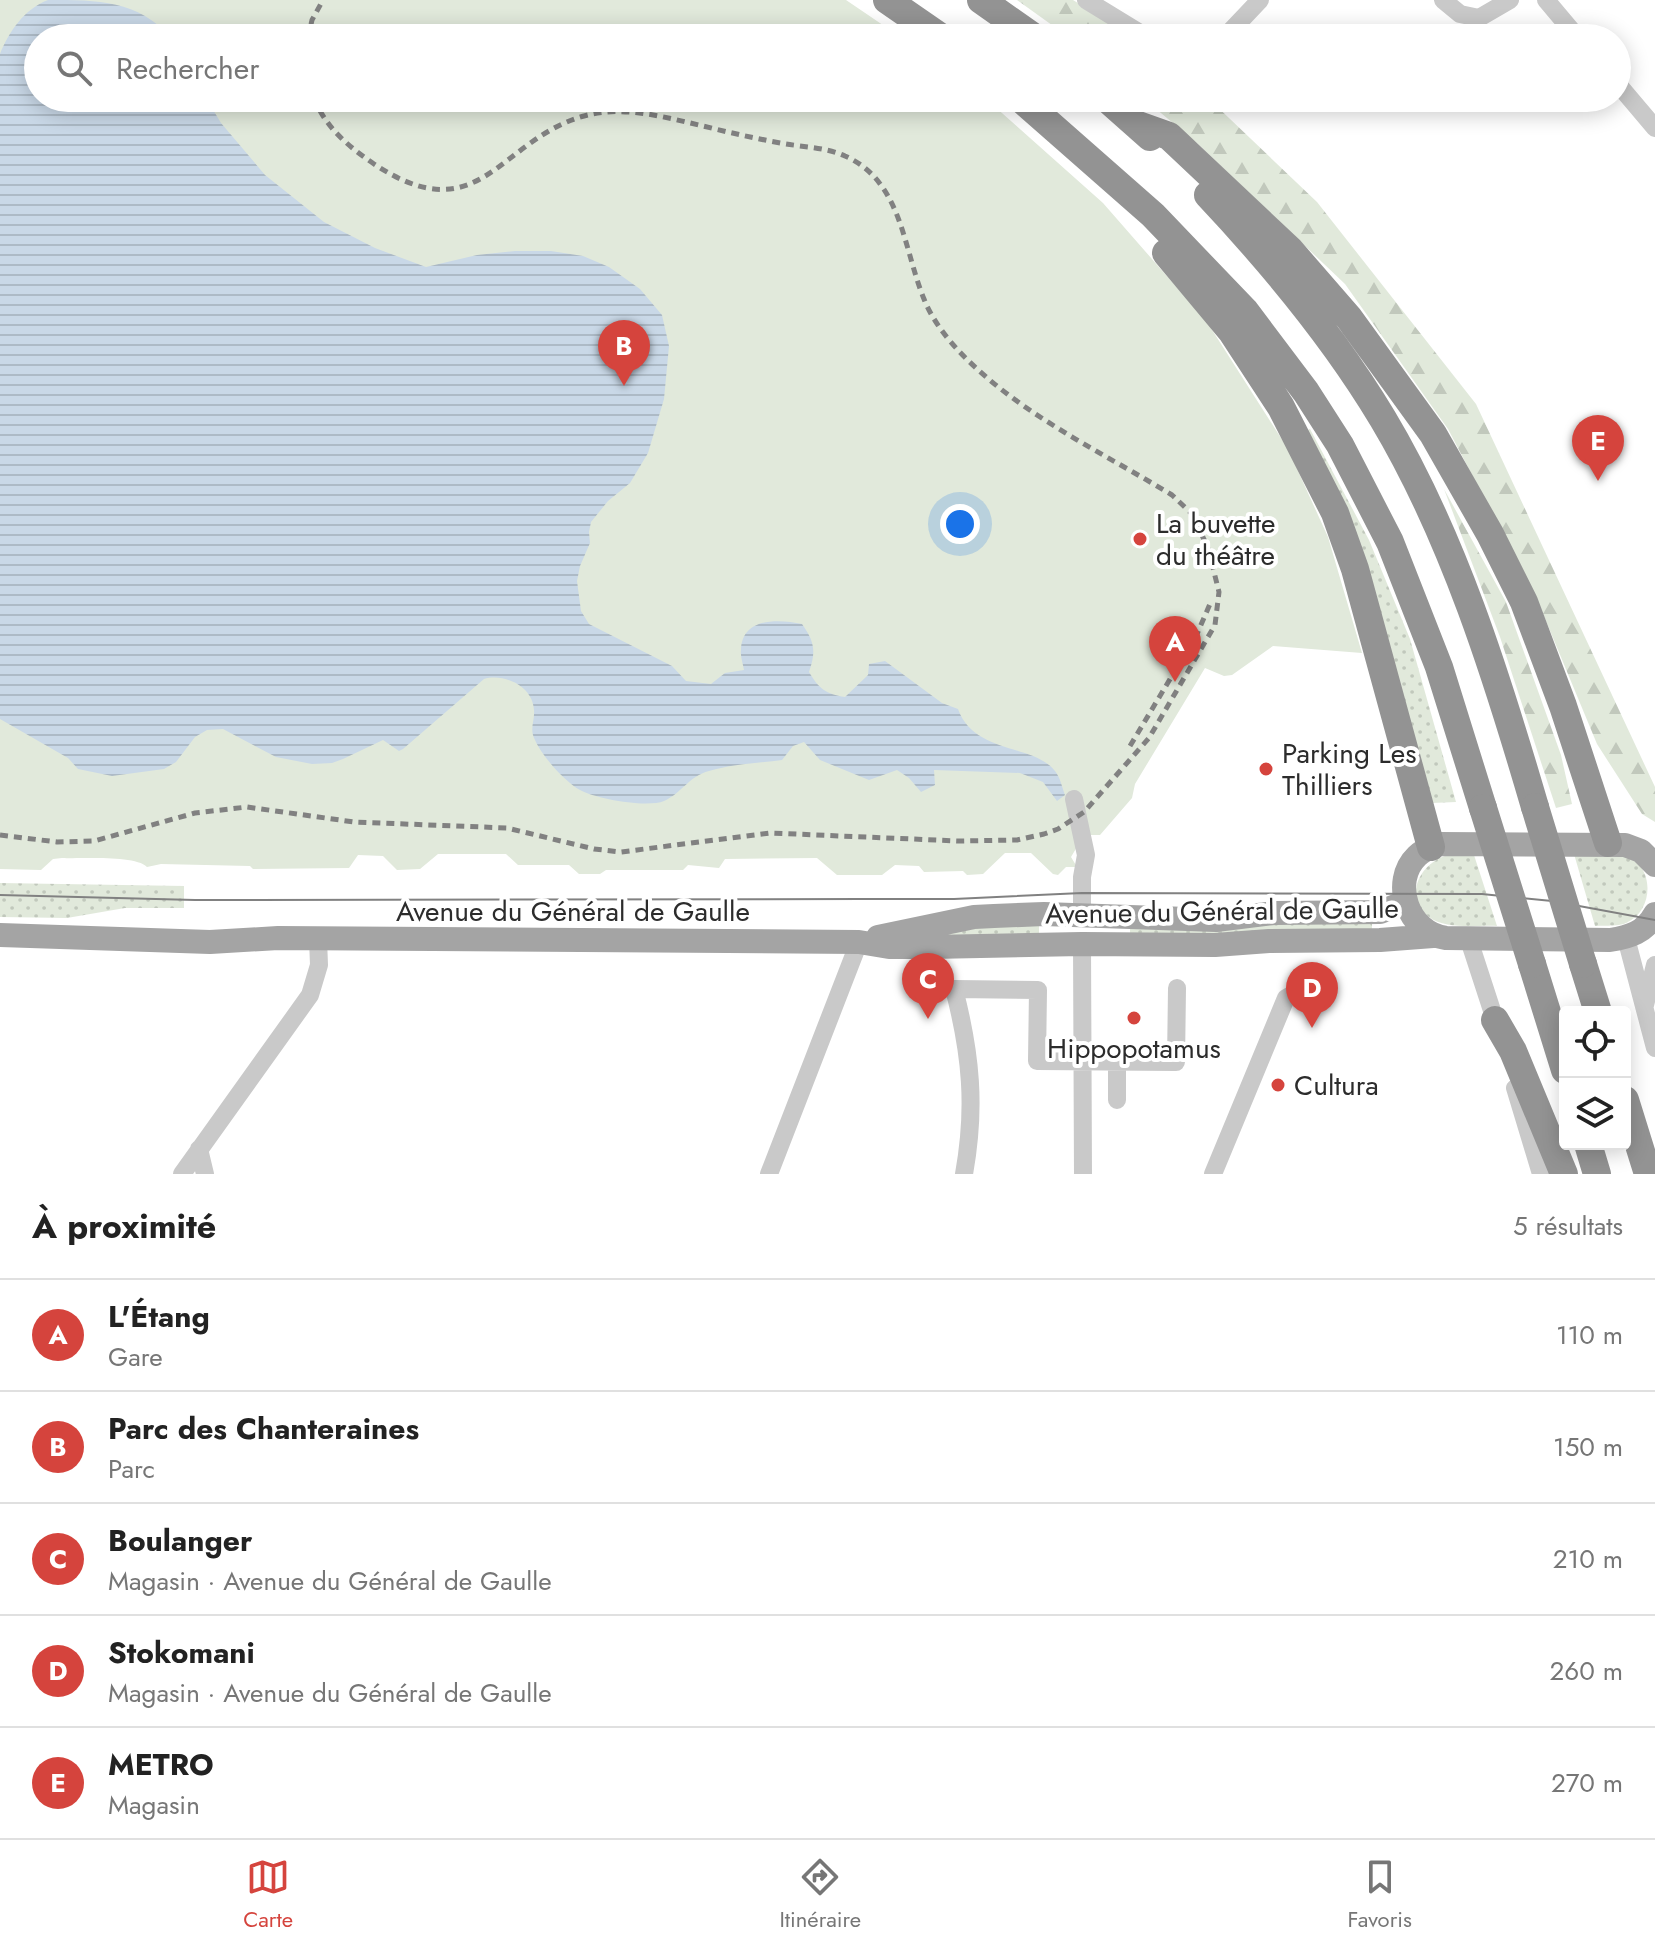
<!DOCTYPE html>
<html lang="fr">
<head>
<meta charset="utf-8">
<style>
	body { margin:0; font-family:Jost,sans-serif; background:#f2f2f2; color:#222 }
	.controls { position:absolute; right:24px; bottom:24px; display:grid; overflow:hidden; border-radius:8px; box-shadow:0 4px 20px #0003 }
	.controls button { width:72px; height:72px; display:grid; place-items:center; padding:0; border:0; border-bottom:2px solid #e0e0e0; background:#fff; color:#222; font:40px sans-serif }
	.you { position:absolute; left:960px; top:524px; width:28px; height:28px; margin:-20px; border:6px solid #fff; border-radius:50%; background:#1a73e8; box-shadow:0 0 0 12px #1a73e833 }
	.badge { display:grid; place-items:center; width:52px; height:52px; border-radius:50%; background:#d5443d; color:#fff; font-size:26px; font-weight:700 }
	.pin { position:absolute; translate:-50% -66px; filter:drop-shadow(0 2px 4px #0008) }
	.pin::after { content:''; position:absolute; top:42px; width:28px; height:24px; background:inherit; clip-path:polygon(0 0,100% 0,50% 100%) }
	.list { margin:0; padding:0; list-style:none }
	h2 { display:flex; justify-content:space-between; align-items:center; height:104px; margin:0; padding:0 32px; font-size:34px }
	h2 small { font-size:26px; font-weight:400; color:#767676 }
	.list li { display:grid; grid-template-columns:52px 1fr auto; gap:24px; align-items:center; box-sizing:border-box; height:112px; padding:0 32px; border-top:2px solid #e0e0e0 }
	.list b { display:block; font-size:30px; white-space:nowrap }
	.list p { margin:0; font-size:26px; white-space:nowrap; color:#767676 }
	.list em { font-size:26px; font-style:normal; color:#767676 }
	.icon { flex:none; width:44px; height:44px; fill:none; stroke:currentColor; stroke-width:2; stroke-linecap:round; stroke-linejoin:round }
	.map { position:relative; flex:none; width:1655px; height:1174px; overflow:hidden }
	.search { position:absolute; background:#fff; box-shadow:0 4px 20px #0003; left:24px; right:24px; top:24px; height:88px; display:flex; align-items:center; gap:20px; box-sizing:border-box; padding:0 28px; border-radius:44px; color:#767676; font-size:30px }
	.sheet { height:664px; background:#fff }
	nav { display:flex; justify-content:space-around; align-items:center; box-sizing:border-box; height:112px; border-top:2px solid #e0e0e0; background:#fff; font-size:22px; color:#767676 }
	nav a { display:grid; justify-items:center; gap:4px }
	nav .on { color:#d5443d }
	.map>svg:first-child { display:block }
	.grass { fill:url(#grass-dots) }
	.forest { fill:url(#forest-firs) }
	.park { fill:#e1e9db }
	.water { fill:url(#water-rules) }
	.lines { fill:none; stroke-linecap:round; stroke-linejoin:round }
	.minor { stroke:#c9c9c9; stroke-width:18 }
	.major { stroke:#a4a4a4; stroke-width:24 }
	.highway { stroke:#939393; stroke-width:28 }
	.tram { stroke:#818181; stroke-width:2 }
	.rail { stroke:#818181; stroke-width:5; stroke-dasharray:8 6; stroke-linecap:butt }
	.highway-bridge { stroke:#939393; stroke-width:28 }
	.poi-dot { fill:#d5443d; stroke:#fff; stroke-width:3 }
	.labels { text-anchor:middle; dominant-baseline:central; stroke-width:8; stroke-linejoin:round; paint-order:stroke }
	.poi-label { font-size:28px; fill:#2c2c2c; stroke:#fff; text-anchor:start }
	.street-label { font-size:28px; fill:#2c2c2c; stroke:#fff }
</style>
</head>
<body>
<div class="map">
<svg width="1655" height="1174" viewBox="0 0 1655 1174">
	<defs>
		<pattern id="grass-dots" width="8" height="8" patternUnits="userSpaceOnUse" patternTransform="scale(2)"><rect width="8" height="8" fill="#e1e9db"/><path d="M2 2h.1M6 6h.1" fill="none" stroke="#c1c8bc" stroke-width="1.8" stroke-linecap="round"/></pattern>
		<pattern id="forest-firs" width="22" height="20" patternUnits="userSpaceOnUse" patternTransform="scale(2)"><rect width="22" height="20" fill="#e1e9db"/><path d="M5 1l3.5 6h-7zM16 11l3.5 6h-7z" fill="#c1c8bc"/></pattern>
		<pattern id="water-rules" width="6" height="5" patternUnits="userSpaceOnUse" patternTransform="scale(2)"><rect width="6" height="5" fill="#c9d8e7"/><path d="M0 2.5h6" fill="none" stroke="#adbac6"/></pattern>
	</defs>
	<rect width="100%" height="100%" fill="#fff"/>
	<path class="grass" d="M1310 429 1369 540 1410 639 1456 802 1432 803 1304 432Z
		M1574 854C1589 855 1610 851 1624 855 1655 864 1655 911 1626 923 1617 927 1605 925 1595 926Z
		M1448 855H1474L1497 926C1476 925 1446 930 1429 917 1402 896 1421 862 1448 855Z
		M0 883 184 886V908H125L67 918 0 917Z
		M1039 920V936H907Z
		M1372 922V930L1202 937 1130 936V927Z"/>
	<path class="forest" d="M1017 0H1073L1135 38H1070Z
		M1143 98H1208L1317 202 1476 404 1655 787V822L1642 814 1597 744 1536 597 1448 429 1345 284 1198 144Z
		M1444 489 1506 602 1561 755 1572 804 1556 808 1500 637Z"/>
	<path class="park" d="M0 0H846L902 38H38V98H985L1103 203 1207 322 1288 449 1328 537 1362 653 1273 646 1232 675 1224 676 1205 668 1135 784 1132 798 1100 835H1084L1071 857 1077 867H1066L1058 875 1053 874 1031 853H1005L983 874 967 875 963 871 924 872 919 866 895 865 882 875H837L817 858 725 859 719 868 688 865 683 870H606L600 874H579L569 865H518L506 854H438L420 869 397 870 383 856 358 855 349 868 253 869 250 866 161 864 147 867C135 855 82 859 62 858L53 859 41 870 0 869Z"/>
	<path class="water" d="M48 0C99 0 137 0 172 38H38V98H206L221 123 265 175 324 222 375 248 426 267 477 255 515 251H551L583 256 609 267 640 289 662 315 669 346 664 399 648 453 630 483 608 501 591 522 589 532 590 543 580 566 577 581 581 611 589 624 672 666 686 681 711 684 725 673 744 670C743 664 740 656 741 650 742 617 779 619 802 624 815 642 816 652 809 672 819 689 826 694 845 697L868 675 869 664 885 661 942 703 958 709C974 754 1034 744 1055 771 1060 777 1062 787 1065 795L1057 801 1043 782 1020 773 934 770 935 785 921 792 909 778 897 770 869 780 820 760 804 742 793 746 782 760C759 763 732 764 709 771 689 776 682 793 664 801 647 808 596 799 580 790 565 782 542 756 535 740 529 729 535 721 534 710 533 686 504 673 484 679L403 749 399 751 383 740 343 759 332 763 312 764 276 757 223 729 207 730 195 737 176 762 164 769 112 776 78 769 68 758 0 719V54C9 32 24 9 48 0Z"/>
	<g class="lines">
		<path class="minor" d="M1086 0 1148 38
			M1443 0 1460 14 1479 18 1510 0
			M1546 0 1578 38
			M1224 38 1260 0
			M1617 83 1655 128
			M1074 799 1086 855 1082 877V915
			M1626 938 1655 1048
			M1469 940 1498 1029
			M1082 944 1083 1174
			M1645 1005 1655 965
			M1515 1088 1541 1174
			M1117 1100V1061
			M199 1149 205 1174
			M182 1174 310 995 319 965 318 939
			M769 1174 859 942
			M964 1174C976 1108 971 1054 954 989L1038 990 1037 1061 1176 1062 1177 988
			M1213 1174 1286 998 1300 990"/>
		<path class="major" d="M1655 865 1641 851 1625 845 1439 844C1432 847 1423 850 1417 856 1390 882 1408 933 1446 938L1610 940C1630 937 1645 932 1655 914
			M0 935 210 942 278 938 859 942 889 947H931L1082 944 1215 945 1269 941 1380 940 1433 936
			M878 937 974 917 994 916 1044 914 1216 920 1274 913 1380 912 1406 902"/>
		<path class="highway" d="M887 0 942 38
			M981 0 1035 38
			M1020 98 1153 215 1245 311 1306 392 1340 445 1390 542 1439 667 1483 808
			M1106 98 1150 137
			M1138 125 1169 136 1290 250 1349 318 1433 434 1490 534 1524 602 1563 706 1608 843
			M1208 195C1273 264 1334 337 1383 419 1453 536 1497 677 1535 807
			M1166 253 1232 332 1281 407 1335 513 1355 569 1431 847
			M1532 964 1565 1070
			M1583 964 1598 1012
			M1495 1020 1513 1051 1564 1174
			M1625 1100 1648 1174
			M1588 1144 1597 1174"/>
		<path class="tram" d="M0 895 195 900 862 899H954L1082 893 1482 894 1552 901 1655 920"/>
		<path class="rail" d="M308 38 312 20 323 0
			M1130 746 1197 634 1210 604
			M0 835 57 842 94 841 195 813 247 807 354 822 507 828 594 849 621 852 770 833 959 841 1017 840 1044 834 1058 829 1084 812 1149 738 1215 625 1219 592 1208 548 1192 514 1172 495C1100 451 1015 412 957 349 944 335 931 317 924 299 903 248 902 181 845 156 828 148 805 147 786 144 758 139 731 133 703 126 664 117 624 105 584 116 498 140 480 234 374 164 349 147 325 127 314 98"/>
		<path class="highway-bridge" d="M1535 807 1583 964
			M1483 808 1532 964"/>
	</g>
	<g class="poi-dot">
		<circle cx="1140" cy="539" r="8"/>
		<circle cx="1266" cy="769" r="8"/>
		<circle cx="1134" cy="1018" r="8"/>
		<circle cx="1278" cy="1085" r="8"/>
	</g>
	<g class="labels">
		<g class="poi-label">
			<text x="1156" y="523">La buvette<tspan x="1156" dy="32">du théâtre</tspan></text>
			<text x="1282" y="753">Parking Les<tspan x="1282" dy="32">Thilliers</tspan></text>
			<text x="1134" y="1048" text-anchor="middle">Hippopotamus</text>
			<text x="1294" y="1085">Cultura</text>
		</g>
		<g class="street-label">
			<text x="573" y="911">Avenue du Général de Gaulle</text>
			<text transform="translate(1222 911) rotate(-1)">Avenue du Général de Gaulle</text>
		</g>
	</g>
</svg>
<div class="controls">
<button><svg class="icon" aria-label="locate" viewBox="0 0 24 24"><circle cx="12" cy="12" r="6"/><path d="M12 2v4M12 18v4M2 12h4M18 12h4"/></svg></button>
<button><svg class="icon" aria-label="layers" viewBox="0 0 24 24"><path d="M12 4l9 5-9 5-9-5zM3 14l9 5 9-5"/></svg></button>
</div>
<div class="you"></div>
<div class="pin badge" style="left:1175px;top:682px">A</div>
<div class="pin badge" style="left:624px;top:386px">B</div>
<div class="pin badge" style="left:928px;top:1019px">C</div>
<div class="pin badge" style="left:1312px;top:1028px">D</div>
<div class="pin badge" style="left:1598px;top:481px">E</div>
<div class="search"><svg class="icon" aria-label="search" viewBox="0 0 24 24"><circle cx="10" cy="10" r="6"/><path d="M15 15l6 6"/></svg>Rechercher</div>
</div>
<section class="sheet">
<h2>À proximité<small>5 résultats</small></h2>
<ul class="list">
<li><span class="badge">A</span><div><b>L'Étang</b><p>Gare</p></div><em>110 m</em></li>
<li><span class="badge">B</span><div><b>Parc des Chanteraines</b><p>Parc</p></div><em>150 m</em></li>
<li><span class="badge">C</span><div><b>Boulanger</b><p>Magasin · Avenue du Général de Gaulle</p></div><em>210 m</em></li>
<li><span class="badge">D</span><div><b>Stokomani</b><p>Magasin · Avenue du Général de Gaulle</p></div><em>260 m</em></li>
<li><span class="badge">E</span><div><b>METRO</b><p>Magasin</p></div><em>270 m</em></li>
</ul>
</section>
<nav>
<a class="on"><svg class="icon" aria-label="map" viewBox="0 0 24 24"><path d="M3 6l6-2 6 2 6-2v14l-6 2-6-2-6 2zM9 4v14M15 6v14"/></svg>Carte</a>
<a><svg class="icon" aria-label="directions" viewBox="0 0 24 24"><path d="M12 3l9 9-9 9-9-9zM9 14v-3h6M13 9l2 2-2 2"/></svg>Itinéraire</a>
<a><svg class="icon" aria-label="saved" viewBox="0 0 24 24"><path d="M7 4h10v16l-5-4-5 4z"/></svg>Favoris</a>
</nav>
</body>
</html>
